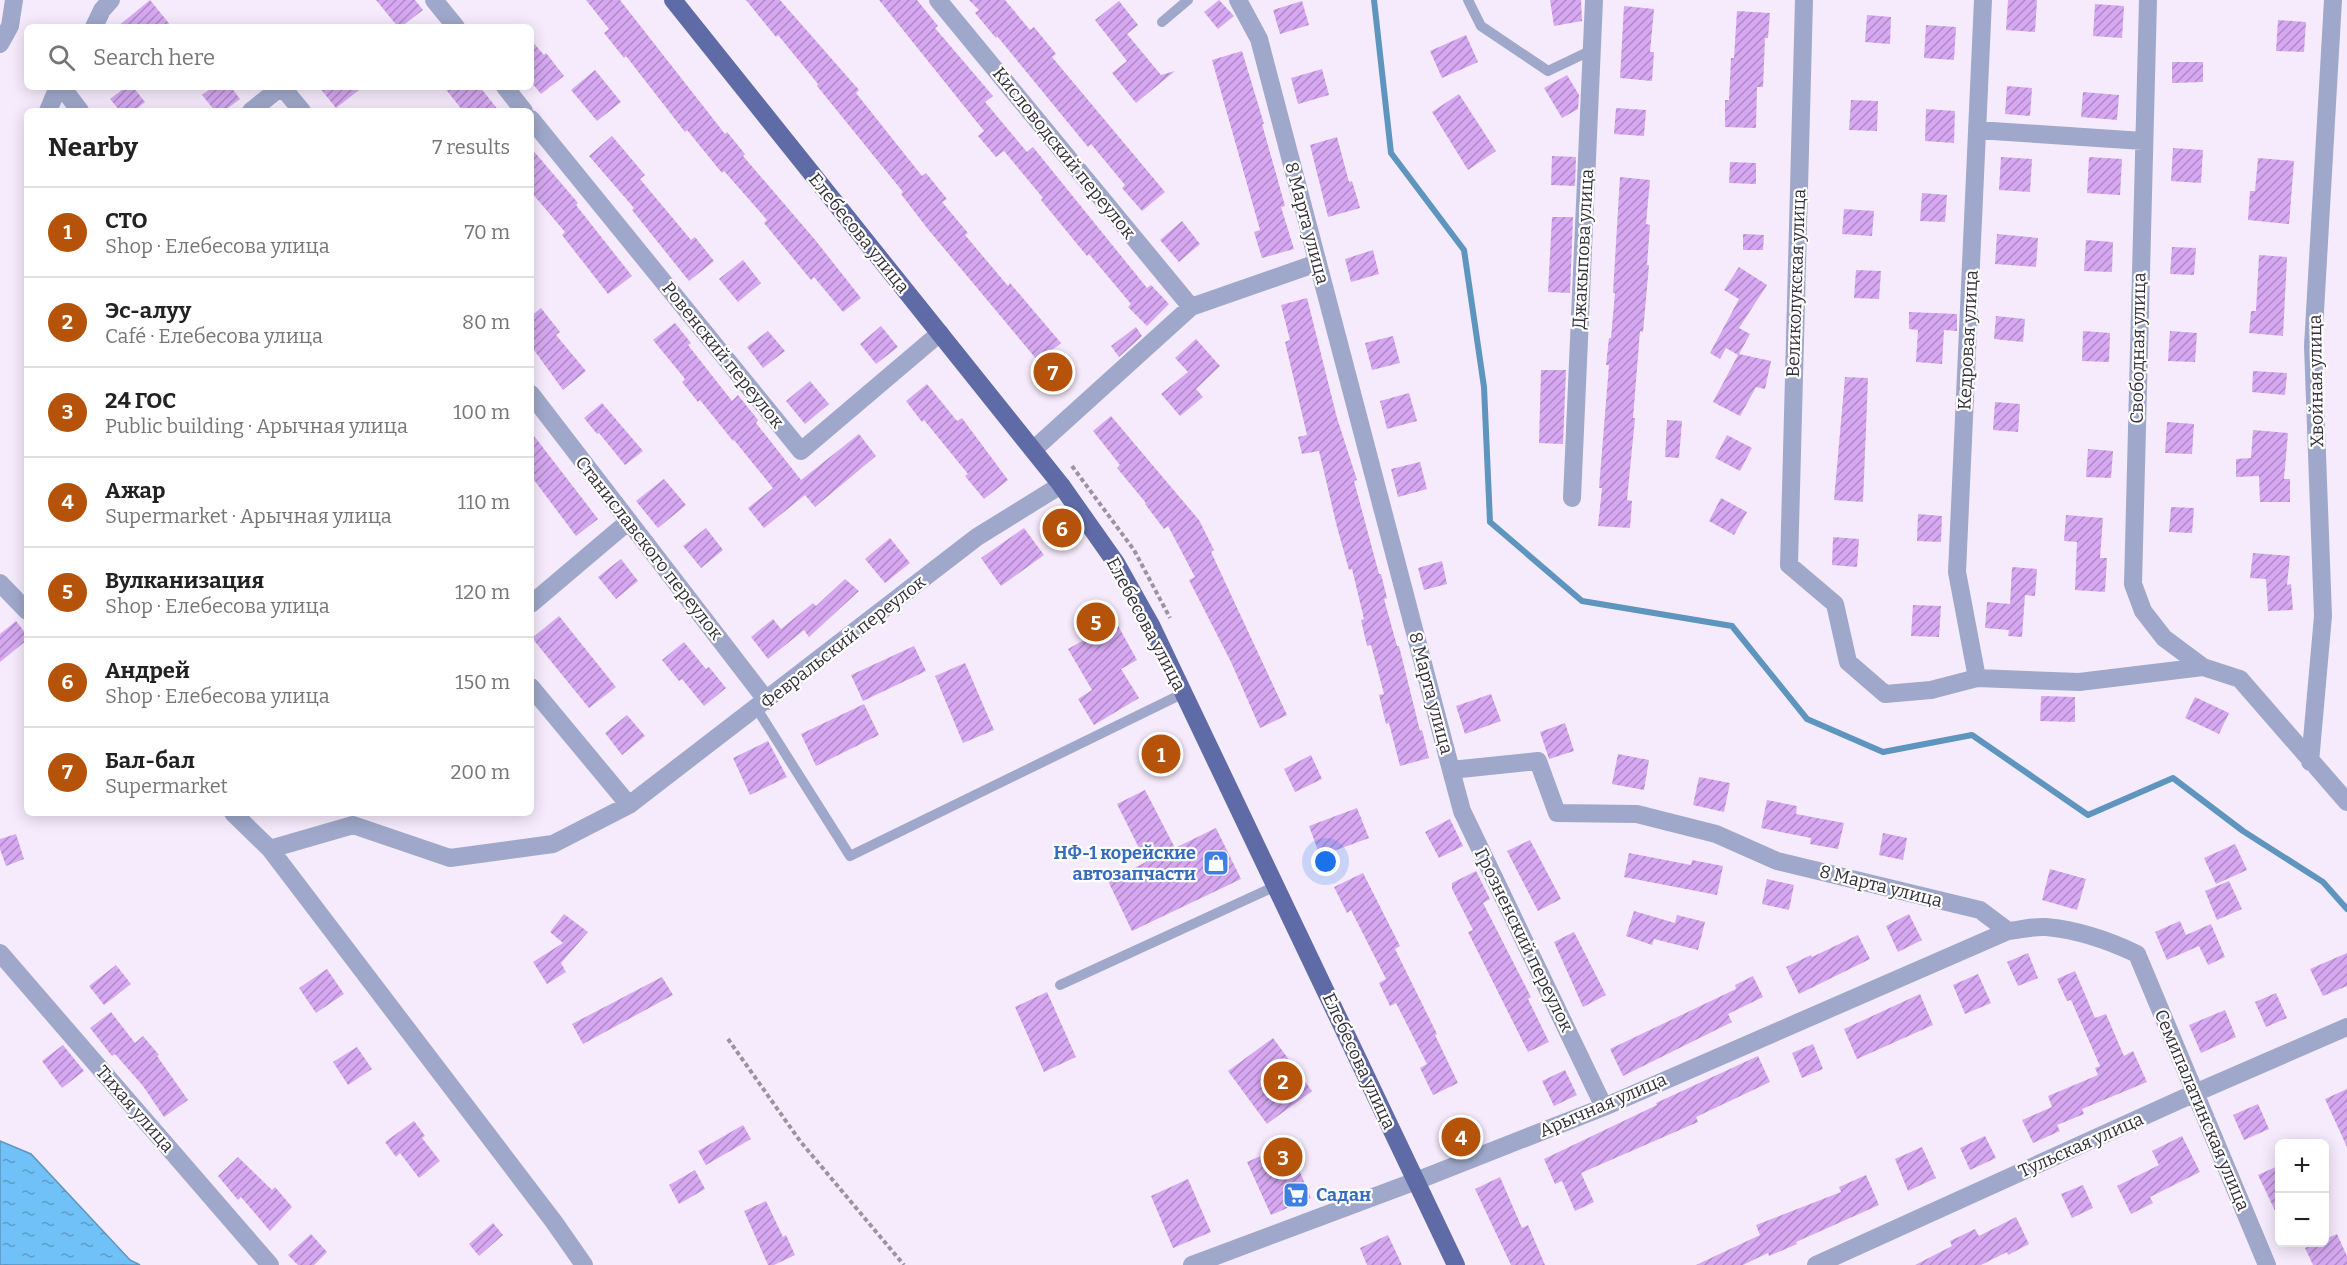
<!DOCTYPE html>
<html lang="en">
<head>
<meta charset="utf-8">
<style>
	body { margin:0; font-family:Bitter,serif; background:#f2f2f2; color:#222 }
	.controls { position:absolute; right:18px; bottom:18px; display:grid; overflow:hidden; border-radius:9px; box-shadow:0 3px 15px #0003 }
	.controls button { width:54px; height:54px; display:grid; place-items:center; padding:0; border:0; border-bottom:2px solid #e0e0e0; background:#fff; color:#222; font:30px sans-serif }
	.you { position:absolute; left:1326px; top:862px; width:21px; height:21px; margin:-15px; border:4px solid #fff; border-radius:50%; background:#1a73e8; box-shadow:0 0 0 9px #1a73e833 }
	.badge { display:grid; place-items:center; width:39px; height:39px; border-radius:50%; background:#b45309; color:#fff; font-size:20px; font-weight:700 }
	.pin { position:absolute; translate:-50% -50%; border:3px solid #fff; box-shadow:0 2px 6px #0006 }
	.list { margin:0; padding:0; list-style:none }
	h2 { display:flex; justify-content:space-between; align-items:center; height:78px; margin:0; padding:0 24px; font-size:26px }
	h2 small { font-size:20px; font-weight:400; color:#767676 }
	.list li { display:grid; grid-template-columns:39px 1fr auto; gap:18px; align-items:center; box-sizing:border-box; height:90px; padding:0 24px; border-top:2px solid #e0e0e0 }
	.list b { display:block; font-size:22px; white-space:nowrap }
	.list p { margin:0; font-size:20px; white-space:nowrap; color:#767676 }
	.list em { font-size:20px; font-style:normal; color:#767676 }
	.icon { flex:none; width:33px; height:33px; fill:none; stroke:currentColor; stroke-width:2; stroke-linecap:round; stroke-linejoin:round }
	.map { position:relative; flex:none; width:2347px; height:1265px; overflow:hidden }
	.search { position:absolute; background:#fff; box-shadow:0 3px 15px #0003; left:24px; top:24px; width:510px; height:66px; display:flex; align-items:center; gap:15px; box-sizing:border-box; padding:0 21px; border-radius:9px; color:#767676; font-size:22px }
	.panel { position:absolute; background:#fff; box-shadow:0 3px 15px #0003; left:24px; top:108px; width:510px; height:708px; border-radius:9px }
	.map>svg:first-child { display:block }
	.water { fill:url(#water-ripples); stroke:#5e95be; stroke-width:1.5 }
	.lines { fill:none; stroke-linecap:round; stroke-linejoin:round }
	.stream { stroke:#5e95be; stroke-width:6 }
	.building { fill:url(#building-hatch) }
	.path { stroke:#9c93a1; stroke-width:4; stroke-dasharray:4.5 3; stroke-linecap:butt }
	.lane { stroke:#9fa8ca; stroke-width:10 }
	.street { stroke:#9fa8ca; stroke-width:18 }
	.primary { stroke:#5e6ba6; stroke-width:18 }
	.labels { text-anchor:middle; dominant-baseline:central; stroke-width:4.5; stroke-linejoin:round; paint-order:stroke }
	.street-label { font-size:18px; fill:#352f39; stroke:#fff }
	.shop-label { font-size:18px; font-weight:bold; fill:#366cbe; stroke:#fff; text-anchor:end }
</style>
</head>
<body>
<div class="map">
<svg width="2347" height="1265" viewBox="0 0 2347 1265">
	<defs>
		<pattern id="water-ripples" width="26" height="14" patternUnits="userSpaceOnUse" patternTransform="scale(1.5)"><rect width="26" height="14" fill="#6fc1f7"/><path d="M2 4q2-2 4 0t4 0M15 11q2-2 4 0t4 0" fill="none" stroke="#5c9dc9"/></pattern>
		<pattern id="building-hatch" width="6" height="6" patternUnits="userSpaceOnUse" patternTransform="scale(1.5)"><rect width="6" height="6" fill="#d5a8f1"/><path d="M-1 1l2-2M0 6l6-6M5 7l2-2" fill="none" stroke="#ae89c4"/></pattern>
	</defs>
	<rect width="100%" height="100%" fill="#f6ebfc"/>
	<path class="water" d="M0 1141 31 1154 130 1260 140 1265H0Z"/>
	<g class="lines">
		<path class="stream" d="M1374 0 1391 153 1464 250 1484 387 1490 522 1582 601 1732 626 1807 719 1883 752 1972 735 2088 815 2173 778 2243 831 2323 882 2347 909"/>
	</g>
	<path class="building" d="M150 0 172 27H117Z
		M376 0H415L423 10 401 27H398Z
		M586 0H620L725 134 727 132 745 154 743 156 816 241 861 298 843 312 814 277 811 280 764 223 767 220 724 171 722 173 687 130 685 132 626 56 624 58 604 33 609 29Z
		M746 0H780L859 90 856 93 922 176 926 173 947 199 942 202 968 233 965 235 1008 286 1010 283 1061 343 1038 361 927 228 901 194 903 192 817 86 818 84 778 35 776 37Z
		M879 0H917L938 26 935 28 993 96 985 102 1027 152 1033 147 1147 288 1151 285 1169 304 1147 326 1128 307 1131 304 1089 254 1087 256 1041 200 1043 198 1004 151 996 157 978 136 984 131Z
		M969 0H1005L1030 30 1034 27 1056 54 1052 57 1165 192 1142 211 1122 188 1125 185 1091 144 1088 147 997 36 996 38 975 13 979 10Z
		M1219 0 1234 16 1218 29 1204 12Z
		M1550 0H1581L1582 21 1554 26Z
		M2008 0H2037L2035 32 2006 30Z
		M1119 1 1138 25 1127 34 1161 75 1175 71 1136 103 1112 73 1127 61 1095 20Z
		M1302 1 1309 25 1280 34 1273 10Z
		M2095 4 2124 6 2122 38 2093 36Z
		M1624 6 1654 9 1650 52H1654L1652 81 1620 78Z
		M1737 11 1770 13 1768 38H1765L1763 87H1757L1756 128 1725 127V100H1729L1731 58H1734Z
		M1867 15 1891 17 1890 44 1865 42Z
		M2278 20 2306 22 2304 52 2276 51Z
		M1926 25 1956 27 1954 60 1924 58Z
		M1466 35 1478 62 1442 78 1430 51Z
		M531 40 544 55 546 53 564 76 541 94 531 82Z
		M1242 51 1264 124H1262L1285 206 1281 207 1294 249 1262 258 1254 232 1260 230 1212 60Z
		M2172 62H2203V82L2172 83Z
		M1322 69 1329 95 1298 104 1291 78Z
		M595 70 621 102 597 121 571 90Z
		M1567 75 1579 95 1578 109 1562 118 1544 88Z
		M2007 86 2032 88 2030 116 2005 114Z
		M126 87H133L145 102 134 111H120L110 99Z
		M213 87H231L240 99 224 111H215L202 95Z
		M319 87H363L336 108Z
		M444 87H480L499 111H463Z
		M2083 92 2119 95 2117 120 2081 117Z
		M1459 94 1496 151 1468 170 1432 112Z
		M1851 100 1878 101 1877 131 1849 130Z
		M1616 108 1646 110 1644 136 1614 134Z
		M1926 109 1955 111 1954 143 1925 141Z
		M612 136 645 175 640 179 691 240 695 237 714 261 689 281 632 210 634 208 589 156Z
		M1337 137 1349 182 1352 181 1360 208 1328 217 1310 145Z
		M531 148 578 203 576 205 632 276 608 294 562 235 565 232 531 192Z
		M2173 148 2203 150 2201 183 2171 181Z
		M1552 156 1576 157 1575 186 1551 185Z
		M2001 157 2032 159 2030 192 1999 190Z
		M2089 157 2122 159 2120 195 2087 193Z
		M2258 158 2294 161 2289 224 2248 220 2250 191H2255Z
		M1730 162 1756 163V184L1729 183Z
		M1620 177 1650 180 1646 224 1650 225 1647 265H1649L1643 332 1640 331 1633 418H1635L1627 500 1632 501 1630 528 1598 526 1602 488H1599L1609 365H1606L1609 338H1611L1615 293H1613Z
		M1922 193 1947 195 1945 222 1920 221Z
		M1844 209 1874 211 1872 236 1842 234Z
		M1552 217H1573L1570 293 1548 292Z
		M1182 221 1200 244 1179 262 1160 240Z
		M1743 234 1764 235 1763 250H1743Z
		M1997 234 2038 238 2036 267 1995 264Z
		M2086 240 2113 242 2112 272 2084 271Z
		M2172 247 2196 248 2194 275 2170 274Z
		M1373 250 1379 274 1351 282 1345 259Z
		M2259 255 2287 257 2283 336 2249 333 2251 311H2256Z
		M743 260 761 283 738 302 719 279Z
		M1739 267 1767 285 1739 328 1750 334 1739 354 1771 361 1765 389 1756 387 1740 416 1713 402 1738 355 1726 348 1720 359 1710 353 1739 299 1724 290Z
		M1856 270 1881 271 1879 299 1854 298Z
		M1307 298 1337 418 1357 480 1354 481 1379 574H1381L1387 598 1384 599 1397 646H1399L1420 731 1422 730 1429 758 1400 766 1389 723 1386 724 1379 695 1384 694 1371 645 1367 646 1361 620 1364 619 1352 569 1349 570 1337 527 1319 451 1302 454 1298 437 1307 435 1285 342 1290 340 1281 305Z
		M541 308 560 332 556 335 586 371 563 390 531 346V316Z
		M1909 312 1957 314V331L1944 330 1942 364 1916 362 1918 330 1909 329Z
		M1996 316 2025 319 2023 342 1994 339Z
		M675 323 691 343 688 345 732 401 738 395 758 420 756 423 801 480 859 434 876 456 815 507 805 495 764 528 748 508 773 488 734 440 733 441 700 400 698 402 682 382 685 379 653 340Z
		M881 326 898 347 876 364 860 344Z
		M1136 327 1142 336 1119 357 1111 346Z
		M768 331 785 351 763 368 747 347Z
		M2083 331 2110 333 2109 362 2082 361Z
		M2170 331 2197 333 2195 362 2168 361Z
		M1393 336 1400 363 1372 370 1365 343Z
		M1196 339 1220 366 1196 389 1203 397 1180 416 1161 394 1188 372 1175 358Z
		M1541 370H1566L1563 444 1539 443Z
		M2253 371 2287 373 2285 395 2252 392Z
		M1845 377 1868 378 1863 502 1834 500Z
		M810 381 829 404 805 424 786 401Z
		M927 384 957 421 962 418 1008 480 984 499 965 476 968 474 924 420 922 422 906 401Z
		M1409 393 1417 421 1387 429 1380 401Z
		M1995 402 2020 404 2018 432 1993 430Z
		M602 403 643 451 625 465 599 433 597 434 584 418Z
		M1111 416 1199 520 1214 550 1211 552 1287 715 1260 728 1231 662 1189 580 1195 577 1168 526 1164 529 1145 504 1146 503 1117 468 1120 465 1093 431Z
		M1667 420 1682 421 1679 458 1665 457Z
		M2167 422 2194 424 2192 454 2165 453Z
		M2253 430 2288 433 2284 479H2290V502H2260L2259 476 2236 477V459L2251 458Z
		M531 432 598 519 576 536 531 476Z
		M1727 435 1752 448 1740 471 1715 458Z
		M2088 449 2113 451 2111 478 2086 477Z
		M1420 462 1427 489 1398 497 1391 469Z
		M664 479 686 505 658 528 636 501Z
		M1721 498 1747 512 1734 535 1709 521Z
		M2171 507 2194 508 2192 533 2169 532Z
		M1918 514 1942 516 1941 542 1917 541Z
		M2066 515 2103 518 2100 558H2107L2105 592 2075 590 2077 542 2064 541Z
		M706 528 723 550 701 568 683 546Z
		M1024 528 1044 555 1001 586 981 558Z
		M1833 537 1859 539 1857 567 1832 565Z
		M890 538 910 563 885 583 865 559Z
		M2253 553 2290 556 2287 585 2291 584 2293 610 2268 611 2266 579 2250 578Z
		M621 559 638 581 616 599 598 577Z
		M1442 561 1447 584 1424 590 1418 568Z
		M2012 567 2037 569 2035 596 2025 595 2022 637 2008 636 2009 630 1985 628 1987 602 2010 604Z
		M845 579 859 591 809 637 804 630 768 659 751 637 773 619 781 629 813 603 816 606Z
		M1913 605 1941 606 1939 637 1911 636Z
		M559 616 616 687 589 708 532 638Z
		M16 621 27 635V640L0 662V634Z
		M1116 622 1137 660 1121 669 1139 698 1094 725 1078 699 1092 690 1068 649Z
		M684 642 706 669 709 667 726 688 704 706 682 679 679 681 662 660Z
		M914 646 926 671 863 701 851 675Z
		M965 663 994 730 963 743 935 676Z
		M1491 694 1501 721 1465 734 1456 706Z
		M2041 696 2075 697V722L2040 721Z
		M2195 697 2229 713 2219 734 2185 718Z
		M864 704 879 735 816 766 801 734Z
		M627 715 645 736 622 755 605 733Z
		M1565 723 1574 751 1549 759 1540 732Z
		M768 741 787 777 750 795 733 758Z
		M1618 754 1649 760 1644 790 1612 784Z
		M1311 755 1322 779 1295 792 1284 769Z
		M1699 777 1730 783 1724 812 1693 805Z
		M1145 790 1175 848 1216 828 1241 879 1132 931 1108 881 1146 862 1117 804Z
		M1767 800 1797 806 1796 814 1844 823 1838 849 1810 844 1811 838 1761 828Z
		M1357 808 1369 838 1320 856 1309 826Z
		M1450 819 1463 846 1439 858 1425 832Z
		M1883 833 1907 838 1903 860 1879 855Z
		M16 834 24 859 6 866 0 849V839Z
		M1530 840 1561 899 1538 911 1507 851Z
		M2235 844 2247 870 2216 884 2204 858Z
		M1629 853 1691 865 1692 860 1723 866 1717 895 1624 877Z
		M2050 869 2086 879 2077 910 2042 900Z
		M1476 871 1490 899 1483 903 1531 997 1528 999 1549 1042 1528 1052 1468 932 1473 930 1452 889V883Z
		M1363 873 1400 946 1395 949 1437 1034 1435 1035 1458 1083 1433 1095 1420 1068 1427 1064 1396 1003 1390 1006 1379 983 1386 979 1351 910 1347 913 1334 887Z
		M1767 879 1794 885 1789 910 1762 904Z
		M2229 881 2242 909 2217 920 2205 891Z
		M1634 911 1675 923 1677 915 1705 922 1698 950 1654 939 1652 945 1626 936Z
		M564 914 588 932 561 963 566 972 547 984 533 962 563 943 550 932Z
		M1909 914 1922 940 1898 952 1886 926Z
		M2180 921 2186 935 2211 924 2225 957 2208 965 2199 946 2167 960 2155 932Z
		M1574 932 1606 995 1583 1007 1554 942Z
		M1858 935 1870 959 1799 994 1786 967 1811 955 1812 957Z
		M2028 953 2038 978 2018 986 2007 962Z
		M2347 953V986L2323 996 2310 969Z
		M116 965 131 984 104 1005 89 986Z
		M327 969 344 994 316 1013 299 988Z
		M2075 971 2095 1018 2106 1014 2124 1056 2133 1051 2147 1082 2082 1109 2084 1114 2057 1125 2060 1131 2033 1143 2022 1120 2052 1107 2048 1096 2098 1075 2095 1068 2100 1066 2071 1000 2067 1001 2057 979Z
		M1978 974 1991 1003 1965 1014 1953 985Z
		M1753 976 1763 997 1728 1014 1732 1022 1623 1076 1610 1049 1736 989 1735 985Z
		M662 977 673 995 583 1044 572 1024Z
		M1047 992 1076 1057 1044 1072 1015 1007Z
		M2276 993 2287 1018 2266 1027 2255 1002Z
		M1920 994 1933 1025 1857 1059 1844 1029Z
		M2225 1010 2236 1037 2201 1053 2189 1025Z
		M111 1012 135 1043 143 1036 159 1055 157 1056 188 1100 164 1117 143 1086 115 1054 112 1056 90 1028Z
		M1273 1038 1312 1091 1267 1124 1228 1071Z
		M1813 1044 1823 1069 1802 1078 1792 1053Z
		M63 1045 84 1071 62 1088 42 1061Z
		M357 1047 372 1069 348 1085 333 1062Z
		M1758 1056 1770 1082 1696 1117 1698 1122 1581 1173 1594 1202 1575 1211 1562 1181 1555 1184 1544 1159 1657 1105 1656 1103Z
		M1565 1070 1577 1095 1554 1106 1542 1081Z
		M2347 1089V1147L2325 1099Z
		M2258 1104 2269 1129 2244 1140 2233 1115Z
		M1467 1117 1478 1140 1457 1150 1446 1127Z
		M414 1121 425 1136 422 1138 440 1161 419 1178 400 1153 396 1157 385 1142Z
		M743 1125 751 1139 706 1165 698 1151Z
		M1985 1136 1996 1158 1970 1170 1960 1148Z
		M2182 1136 2200 1172 2150 1197 2153 1203 2131 1214 2117 1186 2159 1165 2152 1151Z
		M1288 1144 1311 1198 1271 1215 1247 1162Z
		M1922 1147 1936 1178 1908 1191 1895 1159Z
		M238 1157 272 1190 275 1187 292 1207 270 1231 241 1197 238 1200 218 1176Z
		M2280 1165V1221L2258 1175Z
		M695 1170 705 1189 679 1204 669 1185Z
		M1866 1175 1879 1205 1796 1242 1797 1244 1769 1256 1768 1253 1743 1265H1696L1760 1235 1756 1225 1841 1192 1839 1187Z
		M1500 1177 1522 1228 1528 1225 1545 1265H1511L1475 1189Z
		M1188 1179 1211 1232 1173 1248 1151 1196Z
		M2083 1185 2093 1208 2072 1218 2061 1194Z
		M766 1201 783 1237 786 1235 795 1255 774 1265H768L744 1211Z
		M2016 1217 2029 1244 2008 1255 2007 1252 1981 1265H1915L1952 1246 1950 1241 1975 1229 1979 1236Z
		M493 1223 503 1235 479 1256 469 1244Z
		M311 1234 327 1252 314 1265H298L288 1255Z
		M2337 1234 2347 1256V1265H2313L2305 1248 2317 1242H2325V1239Z
		M1388 1235 1402 1265H1367L1360 1248Z"/>
	<g class="lines">
		<path class="path" d="M1072 466 1134 550 1170 618
			M728 1039 800 1141 904 1265"/>
		<path class="lane" d="M1468 0 1481 26 1548 71 1592 50
			M1162 22 1188 0
			M757 709 850 856 1184 693
			M1060 985 1276 886"/>
		<path class="street" d="M434 0 456 27
			M938 0 1191 307
			M1238 0 1259 39 1451 770 1538 761 1557 813 1637 814 1716 834 1777 861 1980 910 2008 931C2020 930 2033 926 2046 927 2078 930 2108 940 2137 954L2267 1265
			M1804 0 1789 565 1835 604 1848 662 1885 694 1931 690 1977 678 2079 682 2203 667 2240 679 2347 802
			M2148 0 2133 584 2143 611 2164 638 2203 667
			M94 27 102 10 111 0
			M0 44 10 26 14 0
			M62 87 80 111
			M282 87 302 111
			M505 87 524 111
			M48 111 58 87
			M251 111 281 87
			M531 119 801 451 940 333
			M1977 130 2143 141
			M531 394 767 701
			M1033 450 1191 307 1317 263
			M1572 498 1594 0
			M0 583 27 611
			M531 604 629 521
			M1977 678 1957 572 1983 0
			M531 687 629 805
			M2310 762 2323 616 2313 346 2333 0
			M1451 770 1462 811 1604 1107
			M233 813 270 849 554 1222 584 1265
			M270 849 353 825 450 858 553 844 629 805 977 537 1061 485
			M0 953 270 1265
			M1192 1265 1416 1181 1604 1107 2008 931
			M1816 1265 2195 1093 2347 1027"/>
		<path class="primary" d="M673 0 1061 485 1116 563 1152 627 1456 1265"/>
	</g>
	<defs>
		<g id="shop-square" transform="scale(1.35)"><rect x="-9" y="-9" width="18" height="18" rx="4" fill="#3f7fe0" stroke="#fff"/><path d="M-5-2.5h2.3a2.7 3.5 0 0 1 5.4 0H5L5.5 6h-11ZM-1.5-2.5h3a1.5 2.3 0 0 0-3 0Z" fill="#fff"/></g>
		<g id="supermarket-square" transform="scale(1.35)"><rect x="-9" y="-9" width="18" height="18" rx="4" fill="#3f7fe0" stroke="#fff"/><path d="M-6-5.5h2.5l.6 2H6L4.5 2H-2.5L-4.4-4H-6ZM-1.5 3.2a1.3 1.3 0 1 0 .1 0ZM3 3.2a1.3 1.3 0 1 0 .1 0Z" fill="#fff"/></g>
	</defs>
	<g fill-rule="evenodd">
		<use href="#shop-square" x="1216" y="863"/>
		<use href="#supermarket-square" x="1296" y="1195"/>
	</g>
	<g class="labels">
		<g class="street-label">
			<text transform="translate(1064 153) rotate(51)">Кисловодский переулок</text>
			<text transform="translate(1307 223) rotate(75)">8 Марта улица</text>
			<text transform="translate(859 233) rotate(51)">Елебесова улица</text>
			<text transform="translate(1583 249) rotate(-87)">Джакыпова улица</text>
			<text transform="translate(1796 283) rotate(-88)">Великолукская улица</text>
			<text transform="translate(1968 340) rotate(-87)">Кедровая улица</text>
			<text transform="translate(2138 348) rotate(-89)">Свободная улица</text>
			<text transform="translate(723 355) rotate(51)">Ровенский переулок</text>
			<text transform="translate(2316 381) rotate(-91)">Хвойная улица</text>
			<text transform="translate(649 548) rotate(52)">Станиславского переулок</text>
			<text transform="translate(1146 624) rotate(62)">Елебесова улица</text>
			<text transform="translate(843 642) rotate(-38)">Февральский переулок</text>
			<text transform="translate(1431 693) rotate(75)">8 Марта улица</text>
			<text transform="translate(1881 886) rotate(14)">8 Марта улица</text>
			<text transform="translate(1524 940) rotate(64)">Грозненский переулок</text>
			<text transform="translate(1359 1061) rotate(65)">Елебесова улица</text>
			<text transform="translate(1603 1105) rotate(-23)">Арычная улица</text>
			<text transform="translate(135 1109) rotate(49)">Тихая улица</text>
			<text transform="translate(2202 1110) rotate(67)">Семипалатинская улица</text>
			<text transform="translate(2081 1145) rotate(-24)">Тульская улица</text>
		</g>
		<g class="shop-label">
			<text x="1196" y="853">НФ-1 корейские<tspan x="1196" dy="21">автозапчасти</tspan></text>
			<text x="1316" y="1195" text-anchor="start">Садан</text>
		</g>
	</g>
</svg>
<div class="controls">
<button>+</button>
<button>−</button>
</div>
<div class="you"></div>
<div class="pin badge" style="left:1161px;top:754px">1</div>
<div class="pin badge" style="left:1283px;top:1081px">2</div>
<div class="pin badge" style="left:1283px;top:1157px">3</div>
<div class="pin badge" style="left:1461px;top:1137px">4</div>
<div class="pin badge" style="left:1096px;top:622px">5</div>
<div class="pin badge" style="left:1062px;top:528px">6</div>
<div class="pin badge" style="left:1053px;top:372px">7</div>
<div class="search"><svg class="icon" aria-label="search" viewBox="0 0 24 24"><circle cx="10" cy="10" r="6"/><path d="M15 15l6 6"/></svg>Search here</div>
<section class="panel">
<h2>Nearby<small>7 results</small></h2>
<ul class="list">
<li><span class="badge">1</span><div><b>СТО</b><p>Shop · Елебесова улица</p></div><em>70 m</em></li>
<li><span class="badge">2</span><div><b>Эс-алуу</b><p>Café · Елебесова улица</p></div><em>80 m</em></li>
<li><span class="badge">3</span><div><b>24 ГОС</b><p>Public building · Арычная улица</p></div><em>100 m</em></li>
<li><span class="badge">4</span><div><b>Ажар</b><p>Supermarket · Арычная улица</p></div><em>110 m</em></li>
<li><span class="badge">5</span><div><b>Вулканизация</b><p>Shop · Елебесова улица</p></div><em>120 m</em></li>
<li><span class="badge">6</span><div><b>Андрей</b><p>Shop · Елебесова улица</p></div><em>150 m</em></li>
<li><span class="badge">7</span><div><b>Бал-бал</b><p>Supermarket</p></div><em>200 m</em></li>
</ul>
</section>
</div>
</body>
</html>
